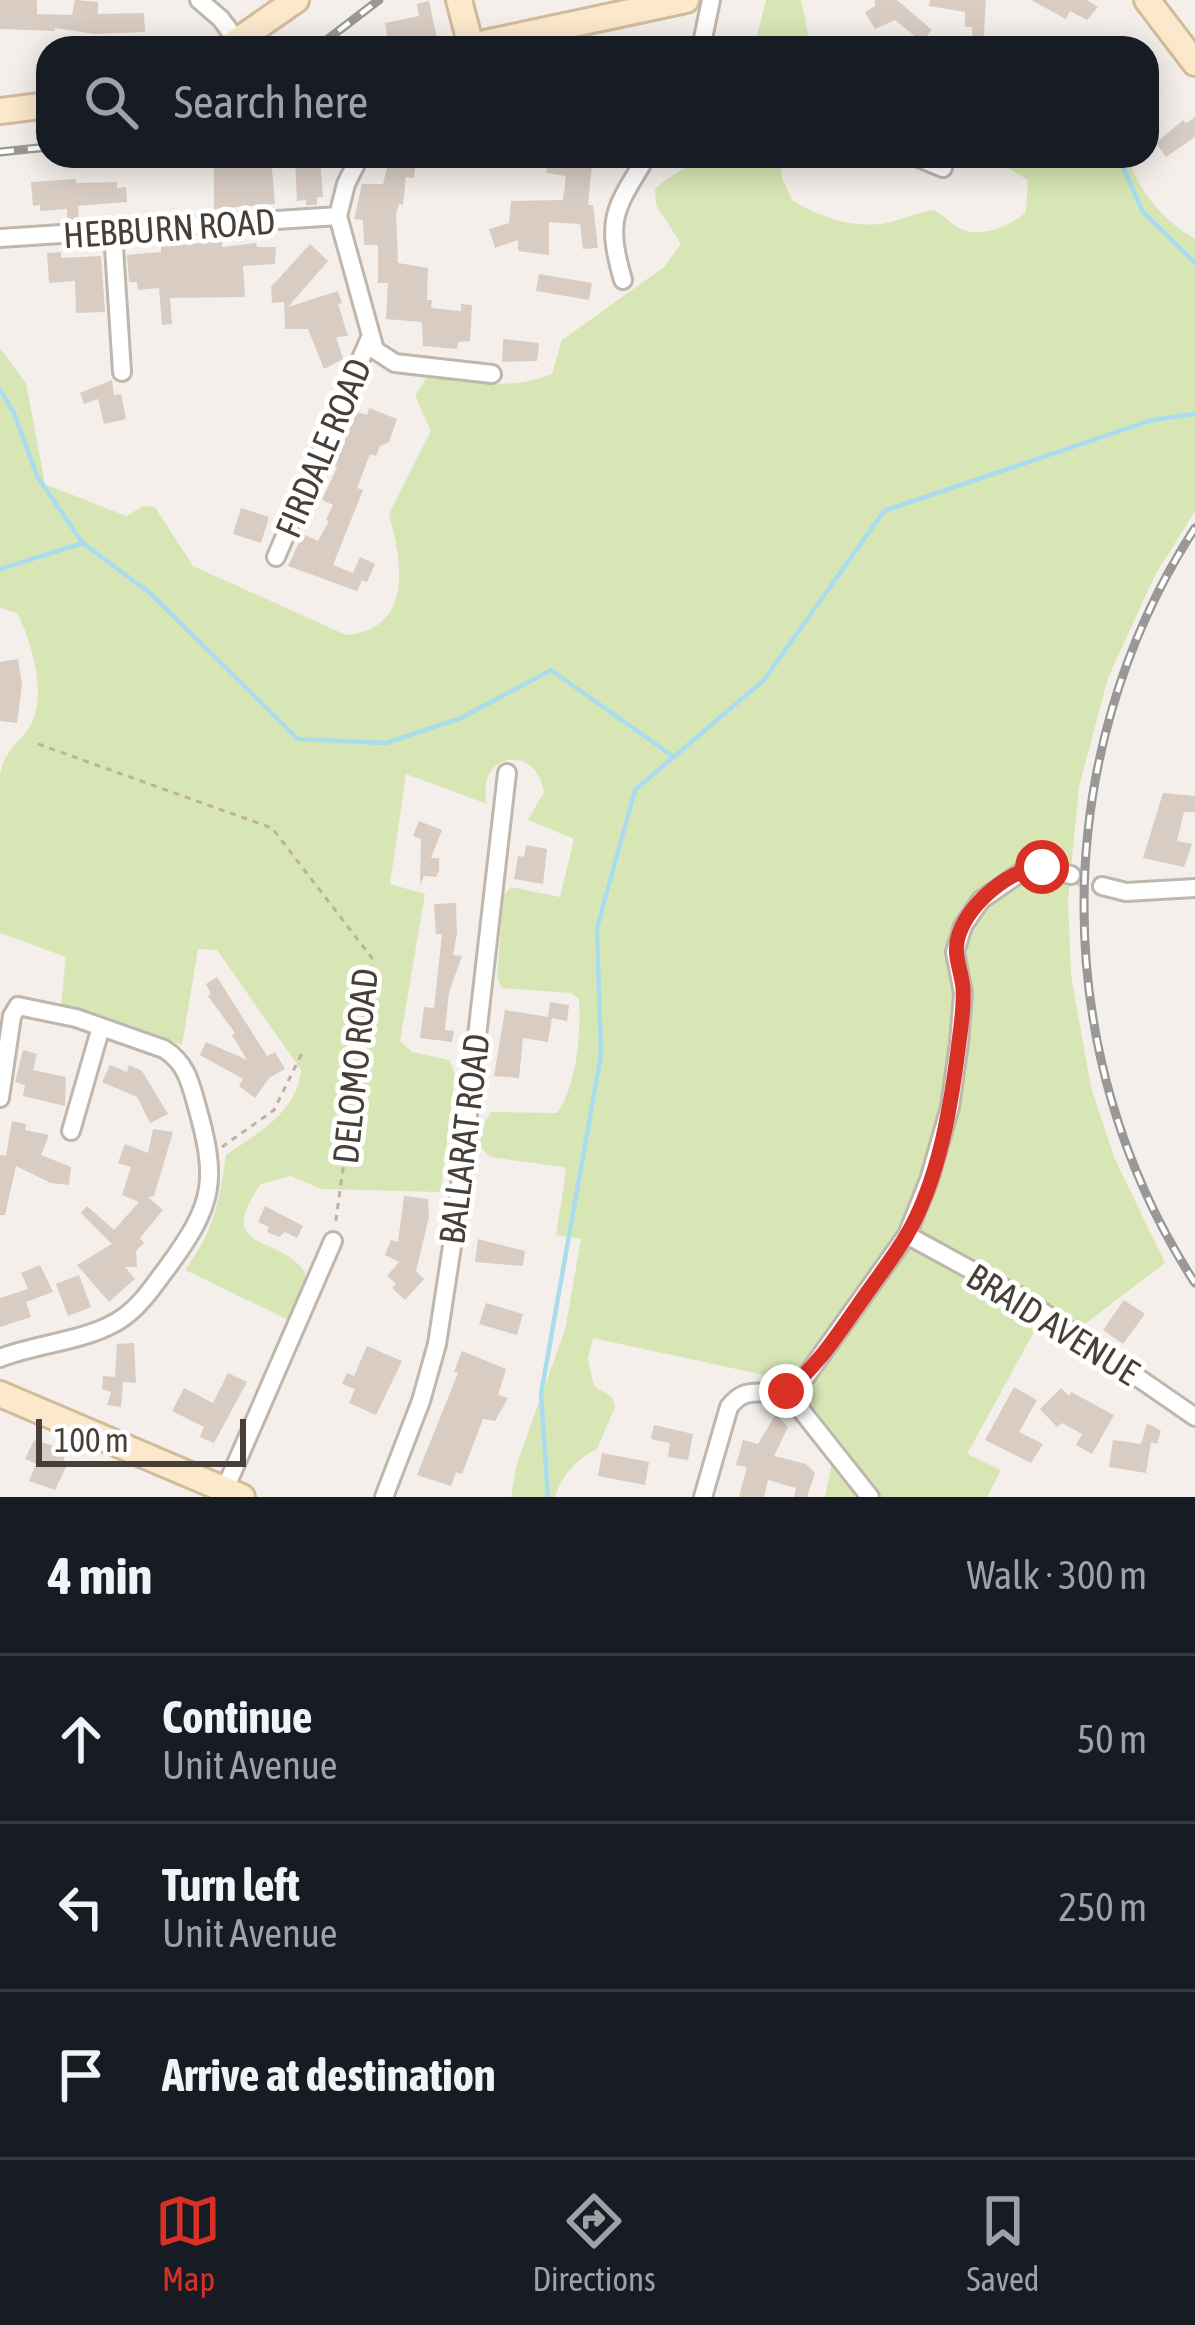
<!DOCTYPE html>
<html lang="en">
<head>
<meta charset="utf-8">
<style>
	body { margin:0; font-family:"Asap Condensed",sans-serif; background:#242831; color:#f1f3f6 }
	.scale { position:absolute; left:36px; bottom:30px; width:210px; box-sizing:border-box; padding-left:12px; border:6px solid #483f38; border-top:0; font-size:33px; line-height:42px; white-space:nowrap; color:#483f38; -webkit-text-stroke:9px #fff; paint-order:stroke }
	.stop { position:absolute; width:36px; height:36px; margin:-27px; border:9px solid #d93025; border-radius:50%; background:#fff }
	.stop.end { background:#d93025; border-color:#fff; box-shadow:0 3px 12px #0008 }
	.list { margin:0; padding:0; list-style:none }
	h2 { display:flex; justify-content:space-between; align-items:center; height:156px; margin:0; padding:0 48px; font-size:51px }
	h2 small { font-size:39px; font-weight:400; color:#9ea1a6 }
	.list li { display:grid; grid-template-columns:78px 1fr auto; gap:36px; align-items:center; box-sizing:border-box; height:168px; padding:0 48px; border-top:3px solid #363941 }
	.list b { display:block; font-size:45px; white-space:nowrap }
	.list p { margin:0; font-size:39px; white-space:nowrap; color:#9ea1a6 }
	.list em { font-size:39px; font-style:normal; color:#9ea1a6 }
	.icon { flex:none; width:66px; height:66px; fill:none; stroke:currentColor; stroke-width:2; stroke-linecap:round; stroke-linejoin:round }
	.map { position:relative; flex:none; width:1195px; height:1497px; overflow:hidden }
	.search { position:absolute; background:#171b24; box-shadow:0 6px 30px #0003; left:36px; right:36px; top:36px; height:132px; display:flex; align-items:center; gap:30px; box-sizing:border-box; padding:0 42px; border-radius:36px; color:#9ea1a6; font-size:45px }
	.sheet { height:660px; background:#171b24 }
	nav { display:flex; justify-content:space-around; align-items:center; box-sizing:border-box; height:168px; border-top:3px solid #363941; background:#171b24; font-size:33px; color:#9ea1a6 }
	nav a { display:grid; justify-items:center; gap:6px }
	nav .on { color:#d93025 }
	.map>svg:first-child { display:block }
	.green { fill:#d8e6b5 }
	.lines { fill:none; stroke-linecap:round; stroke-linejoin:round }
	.stream { stroke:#a9ddee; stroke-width:4.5 }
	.building { fill:#d8ccc3 }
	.street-tunnel { stroke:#d2ccc6; stroke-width:16; stroke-dasharray:16 8; stroke-linecap:butt }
	.street-casing { stroke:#bfb6ad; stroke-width:22 }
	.secondary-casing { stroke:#d2bb9b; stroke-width:30 }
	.path { stroke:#c1af9f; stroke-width:3; stroke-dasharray:6 6; stroke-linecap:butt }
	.street { stroke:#fff; stroke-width:16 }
	.secondary { stroke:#fce9cc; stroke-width:24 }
	.rail-casing { stroke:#989898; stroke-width:9 }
	.rail { stroke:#fff; stroke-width:4.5; stroke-dasharray:14; stroke-linecap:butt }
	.route { stroke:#d93025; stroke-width:15 }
	.labels { text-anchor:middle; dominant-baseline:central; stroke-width:10; stroke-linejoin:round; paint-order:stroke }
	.street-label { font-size:36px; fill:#483f38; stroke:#fff }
</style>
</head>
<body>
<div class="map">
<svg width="1195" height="1497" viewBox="0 0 1195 1497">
	<rect width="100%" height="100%" fill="#f4efea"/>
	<path class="green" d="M766 0H801L811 48H754Z
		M702 156H780L782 178 792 200C818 217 855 229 886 223 903 220 916 212 934 210 944 215 949 223 959 228 981 239 1011 226 1026 212L1028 180 988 156H1127C1139 192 1162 219 1195 239V511L1155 575 1108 678 1079 787 1068 900 1071 975 1091 1087 1115 1159 1165 1263 1077 1330 1046 1310 967 1454 1001 1470 987 1497H825L836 1443 784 1375 769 1376 593 1338 588 1359 594 1386 612 1397 615 1407 597 1449C577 1458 561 1477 555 1497H511L517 1463 565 1330 581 1239 556 1235 566 1171 563 1167 490 1157 480 1147 481 1129 491 1112 557 1113C577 1086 581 1032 579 999L571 993 502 988 497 978 503 896 511 887 560 897 574 839 528 820 544 792C535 741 475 754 487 804L406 774 390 884 425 894 400 1041 412 1052 449 1060 455 1074 441 1192 321 1189 291 1176 261 1184C213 1253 278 1233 305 1272V1291L291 1321 185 1270C214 1230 219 1204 226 1155 258 1133 297 1112 301 1070L217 950 198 949 182 1045 61 1004 66 957 0 933C0 896 0 859 0 822 0 807 0 790 0 776 3 753 16 746 28 729 49 699 32 642 17 613L0 608V348L26 383 45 484 126 516 144 506 155 507 193 566 346 635C414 629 402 561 389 514L431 431 415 396 428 375C471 382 510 391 552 374L562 340 664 267 681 244 656 205 655 189C669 175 686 170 702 156Z"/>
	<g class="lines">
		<path class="stream" d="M1118 156 1143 212 1195 263
			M0 390 14 413 37 476 82 542
			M0 569 83 543 150 593 298 739 386 743 461 718 551 670 674 757
			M548 1497 541 1394 601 1055 597 928 635 790 764 680 884 511 1152 420 1195 414"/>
	</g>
	<path class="building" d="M0 0H37V14L72 15 75 0 98 2V14L144 13 145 32 95 34 55 28V31L0 29Z
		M875 0H897L932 30 922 42 895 20 875 29 865 12 875 6Z
		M930 0H986L983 48H973L972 27H965V12L929 6Z
		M1031 0H1087L1098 7 1087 20 1070 11 1066 19Z
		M429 1 438 43 413 48 410 36 388 40 385 23 419 16 417 4Z
		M1195 117V137L1166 157 1156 143 1183 120 1186 123Z
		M390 156H416L414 178 406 177 403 205 399 204 396 213 398 263 428 268 427 300H432L431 308 461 311V304L472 305 470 341 458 342 457 349 423 346 422 322 386 319 388 283H378V245H364L363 220 354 219 362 184H383Z
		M320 157 323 197H317V205H306V200L297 201 295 158Z
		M271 158 275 204 214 209V160Z
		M548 160 592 164 588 205H593L598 248 583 249 580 224 549 222V255L518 251V240L495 248 489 229 509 223 511 201 563 200 566 176 546 173Z
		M76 179V183L117 182V188L126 187 127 202 78 206 79 220 67 221V209L40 211V205L33 206 31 182Z
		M222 241V247L256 243 257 247H276L275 264 243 266 245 297 170 298 172 324 162 325 159 288 138 290 137 282H129L127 255 161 252V247Z
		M310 244 328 261 288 307 338 291 342 303 338 304 348 336 336 337 343 359 324 369 308 329H285L284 302 272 303 271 287Z
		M61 252V258L101 256 105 312 76 313 75 281 49 283 47 253Z
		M539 274 592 283 589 300 536 291Z
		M503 339 539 343 537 361 502 362Z
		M112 380 114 395 121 394 126 419 104 424 98 399 84 404 80 393Z
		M369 408 397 419 389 442 380 446 376 456 370 454 357 488 363 490 333 565 353 573 360 557 375 564 367 582 362 580 357 591 288 566 303 534 318 541 329 521 326 520 333 505 322 500 337 467 333 465 357 412 367 415Z
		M241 508 269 517 261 543 233 534Z
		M18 659 22 685 17 723 0 721V662Z
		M1163 793 1195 796V812H1184L1177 841 1192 844 1184 867 1143 858Z
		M419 821 442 830 431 858H439V871L436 877 424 876 420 885 421 839 413 836Z
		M526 845 547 849 543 884 514 879 518 856 524 857Z
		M456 903 457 933 453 955 462 956 449 992 445 1030 454 1031 452 1042 420 1038 424 1007 434 1008 442 934H436L434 904Z
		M217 977 267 1056 275 1052 285 1069 269 1078 255 1098 239 1086 243 1079 200 1055 206 1042 247 1060 232 1035 235 1033 208 996 211 994 206 984Z
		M550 1002 569 1005 567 1021 552 1018 548 1042 523 1038 519 1078 494 1076 505 1010 548 1017Z
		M23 1050 37 1054 33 1070 66 1077 65 1106 23 1096 25 1085 15 1082Z
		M110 1065 127 1072 129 1065 142 1071 168 1114 150 1123 137 1097 102 1082Z
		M12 1121 26 1124 25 1130 49 1135 41 1155 71 1167 69 1185 51 1183 16 1166 5 1215H0V1155L6 1156Z
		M153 1129 173 1132 154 1196 148 1197 163 1210 140 1238 144 1243 136 1251 137 1267H125L135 1279 109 1302 77 1265 112 1244 81 1213 87 1206 114 1230 139 1202 122 1195 131 1167 118 1163 125 1144 148 1153Z
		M404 1196 428 1199 429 1217 416 1271 424 1279 405 1300 392 1288 396 1284 387 1276 399 1262 385 1255 391 1240 398 1242Z
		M265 1206 303 1226 297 1238 285 1232 279 1237 267 1232 269 1227 258 1222Z
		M478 1239 525 1251 523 1266 475 1262Z
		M40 1265 53 1292 26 1302 31 1317 0 1327V1298L28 1289 21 1273Z
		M79 1275 91 1307 68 1316 56 1284Z
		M1124 1300 1145 1314 1123 1344 1103 1330Z
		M486 1303 523 1314 517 1335 479 1324Z
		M134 1343 136 1383 123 1382 121 1407 107 1405 111 1392 102 1389 103 1376 115 1377 117 1344Z
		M367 1346 402 1361 376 1415 349 1403 355 1389 342 1384 347 1373 354 1376Z
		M462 1351 506 1369 498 1395 508 1398 495 1421 483 1419 462 1474 456 1472 451 1486 417 1475 458 1373 454 1372Z
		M228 1373 247 1382 214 1443 200 1437 204 1427 172 1411 184 1388 213 1403Z
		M1014 1387 1037 1400 1019 1432 1043 1444 1031 1463 985 1440Z
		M1061 1388 1069 1396 1071 1392 1114 1415 1092 1454 1076 1445 1082 1434 1062 1423 1057 1427 1040 1409Z
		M776 1414 788 1427 774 1456 806 1464 815 1473 807 1497H794L796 1488 768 1480 764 1497H739L747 1467 736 1465 743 1440 758 1444Z
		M1147 1423 1161 1431 1157 1444 1151 1442 1146 1473 1109 1467 1113 1440 1141 1444Z
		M654 1425 693 1434 688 1460 668 1457 670 1443 651 1439Z
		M34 1440 68 1450 63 1461 68 1463 55 1490 29 1481 36 1464 25 1459Z
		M602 1453 649 1462 645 1485 598 1476Z"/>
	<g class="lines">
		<path class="street-tunnel" d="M1071 875 1102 886"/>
		<g class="street-casing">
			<path id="street" d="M199 0 221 19 238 42
				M701 48 711 0
				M360 156 346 184 338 216 375 350 395 363 492 374
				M661 156H674
				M914 156 943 168
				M113 232 122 372
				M0 238 338 216
				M623 280C605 218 615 209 647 156
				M276 557 369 340
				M1102 886 1126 892 1195 888
				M0 1098 12 1016 18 1006 76 1018 164 1049C185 1062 190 1081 196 1103 218 1180 215 1203 167 1268 154 1285 142 1304 124 1317 91 1341 38 1343 0 1358
				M71 1131 101 1027
				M907 1235 1024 1299 1195 1417
				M786 1391 870 1497
				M225 1489 333 1241
				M384 1497 421 1401 437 1344 456 1220 507 773
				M703 1497 729 1407C746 1385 759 1396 782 1391 791 1389 800 1380 807 1375L907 1235 929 1180 950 1107 959 1043 963 993 955 952 963 926 981 900 1023 871 1042 867 1071 875"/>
		</g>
		<g class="secondary-casing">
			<path id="secondary" d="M459 0 471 46 686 0
				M1147 0 1195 63
				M227 48 296 0
				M0 111 48 105
				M0 1394 242 1497"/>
		</g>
		<path class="path" d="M38 744 272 828 372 958 335 1227
			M222 1147 274 1110 303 1051"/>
		<use href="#street" class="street"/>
		<use href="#secondary" class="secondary"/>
		<g class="rail-casing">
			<path id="rail" d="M316 48 379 0
				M0 152 48 147
				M1195 528C1047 756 1047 1056 1195 1283"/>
		</g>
		<use href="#rail" class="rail"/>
	</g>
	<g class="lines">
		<path class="route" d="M786 1391C816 1368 835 1338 857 1307 873 1284 890 1262 905 1238 940 1180 952 1101 960 1034 962 1019 964 1003 963 988 961 968 952 954 959 934 970 903 1009 869 1042 867"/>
	</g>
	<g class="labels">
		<g class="street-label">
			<text transform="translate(169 228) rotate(-4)">HEBBURN ROAD</text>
			<text transform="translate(323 448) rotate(-67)">FIRDALE ROAD</text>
			<text transform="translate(355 1066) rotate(-84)">DELOMO ROAD</text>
			<text transform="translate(464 1139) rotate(-83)">BALLARAT ROAD</text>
			<text transform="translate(1053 1324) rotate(32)">BRAID AVENUE</text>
		</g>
	</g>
</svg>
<div class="scale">100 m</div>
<div class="stop" style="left:1042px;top:867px"></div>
<div class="stop end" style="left:786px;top:1391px"></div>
<div class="search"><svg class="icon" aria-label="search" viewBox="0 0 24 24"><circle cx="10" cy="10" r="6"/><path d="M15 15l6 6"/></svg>Search here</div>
</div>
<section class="sheet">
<h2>4 min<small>Walk · 300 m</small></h2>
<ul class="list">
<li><svg class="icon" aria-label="ahead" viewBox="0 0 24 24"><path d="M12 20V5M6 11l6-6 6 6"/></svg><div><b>Continue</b><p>Unit Avenue</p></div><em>50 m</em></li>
<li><svg class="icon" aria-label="left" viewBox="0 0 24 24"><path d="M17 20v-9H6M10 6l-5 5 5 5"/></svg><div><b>Turn left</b><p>Unit Avenue</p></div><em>250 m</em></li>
<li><svg class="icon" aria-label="arrive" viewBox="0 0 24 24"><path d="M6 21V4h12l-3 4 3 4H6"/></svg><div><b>Arrive at destination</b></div></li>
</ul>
</section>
<nav>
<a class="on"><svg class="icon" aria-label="map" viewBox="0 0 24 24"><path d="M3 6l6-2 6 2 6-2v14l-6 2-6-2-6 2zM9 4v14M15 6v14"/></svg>Map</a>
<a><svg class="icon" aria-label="directions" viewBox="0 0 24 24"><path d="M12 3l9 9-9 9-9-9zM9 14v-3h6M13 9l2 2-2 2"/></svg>Directions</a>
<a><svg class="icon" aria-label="saved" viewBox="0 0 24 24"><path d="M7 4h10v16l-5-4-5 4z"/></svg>Saved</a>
</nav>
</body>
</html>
